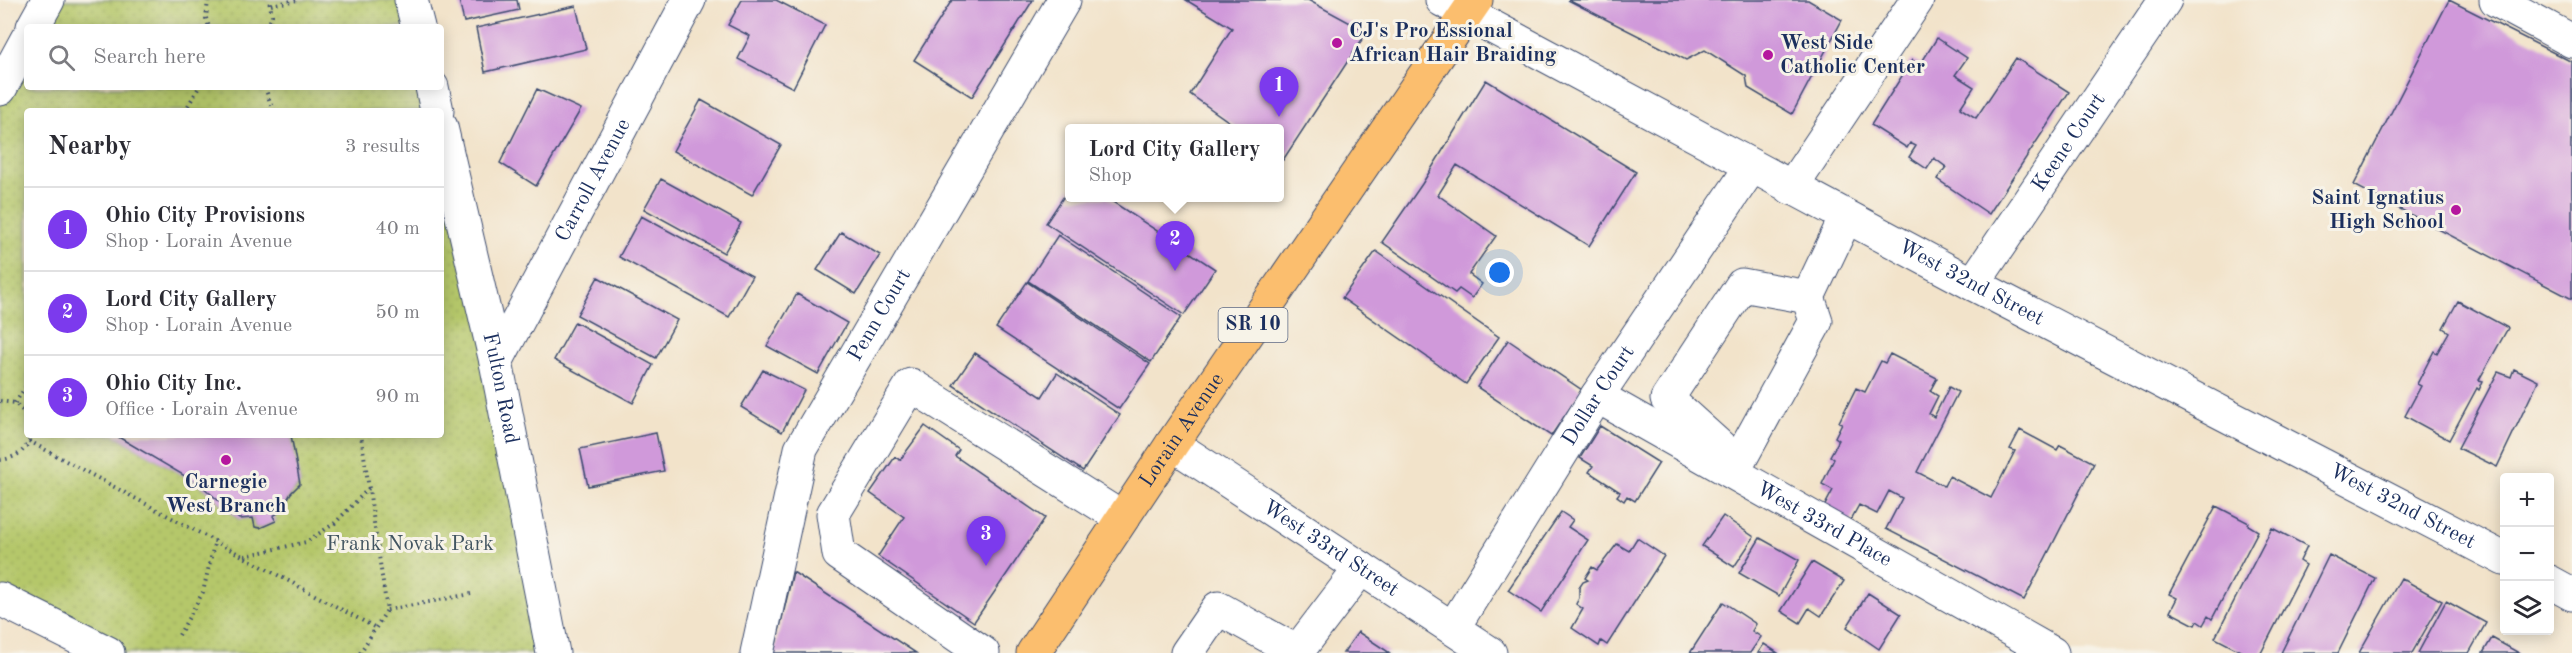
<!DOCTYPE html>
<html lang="en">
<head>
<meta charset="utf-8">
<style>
	body { margin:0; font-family:"Old Standard TT",serif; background:#f2f2f3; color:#2b2b33 }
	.controls { position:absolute; right:18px; bottom:18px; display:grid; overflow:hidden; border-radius:6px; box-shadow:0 3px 15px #0003 }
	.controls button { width:54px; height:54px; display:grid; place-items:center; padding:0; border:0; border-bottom:2px solid #e1e1e2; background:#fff; color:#2b2b33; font:30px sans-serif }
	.you { position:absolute; left:1500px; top:273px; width:21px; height:21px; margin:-15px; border:4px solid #fff; border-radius:50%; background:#1a73e8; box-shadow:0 0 0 9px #1a73e833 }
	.badge { display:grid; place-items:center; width:39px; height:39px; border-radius:50%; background:#7c3aed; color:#fff; font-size:20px; font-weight:700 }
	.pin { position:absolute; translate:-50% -50px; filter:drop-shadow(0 2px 3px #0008) }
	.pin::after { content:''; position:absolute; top:32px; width:21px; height:18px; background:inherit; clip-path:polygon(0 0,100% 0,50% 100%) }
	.popup { position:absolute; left:1065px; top:124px; width:219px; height:78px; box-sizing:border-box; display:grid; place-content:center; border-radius:6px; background:#fff; filter:drop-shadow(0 2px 4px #0005); font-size:20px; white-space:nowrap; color:#7c7c81 }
	.popup b { font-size:22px; color:#2b2b33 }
	.popup::after { content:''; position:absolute; left:50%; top:100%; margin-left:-12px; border:12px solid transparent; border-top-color:#fff }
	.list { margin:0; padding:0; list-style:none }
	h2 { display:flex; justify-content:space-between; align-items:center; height:78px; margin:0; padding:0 24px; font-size:26px }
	h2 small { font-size:20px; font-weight:400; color:#7c7c81 }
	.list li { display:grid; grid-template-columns:39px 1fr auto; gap:18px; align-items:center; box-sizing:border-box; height:84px; padding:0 24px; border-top:2px solid #e1e1e2 }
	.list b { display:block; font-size:22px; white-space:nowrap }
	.list p { margin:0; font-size:20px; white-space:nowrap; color:#7c7c81 }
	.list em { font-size:20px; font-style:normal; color:#7c7c81 }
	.icon { flex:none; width:33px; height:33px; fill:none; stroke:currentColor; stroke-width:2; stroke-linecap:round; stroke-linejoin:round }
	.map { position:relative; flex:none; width:2572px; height:653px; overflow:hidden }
	.search { position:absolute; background:#fff; box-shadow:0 3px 15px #0003; left:24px; top:24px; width:420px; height:66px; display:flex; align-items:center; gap:15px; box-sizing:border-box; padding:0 21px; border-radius:6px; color:#7c7c81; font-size:22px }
	.panel { position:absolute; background:#fff; box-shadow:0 3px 15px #0003; left:24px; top:108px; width:420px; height:330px; border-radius:6px }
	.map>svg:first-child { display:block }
	.park { fill:url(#park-dots); stroke:#687b64; stroke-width:1.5 }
	.building { fill:#d099da }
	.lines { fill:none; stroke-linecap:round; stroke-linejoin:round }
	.minor-casing { stroke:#3b4a6e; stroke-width:35 }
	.major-casing { stroke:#3b4a6e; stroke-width:35 }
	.path { stroke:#3b4a6e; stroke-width:4; stroke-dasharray:1.5 4.5; stroke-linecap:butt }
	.minor { stroke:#fff; stroke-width:33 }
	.major { stroke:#fbbe6e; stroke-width:33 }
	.poi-dot { fill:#b5179e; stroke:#f7f3e8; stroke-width:2 }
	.labels { text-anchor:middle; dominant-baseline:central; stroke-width:6; stroke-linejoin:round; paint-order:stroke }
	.shield { fill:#f7f3e8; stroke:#5d6a87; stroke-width:1.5 }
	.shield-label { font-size:20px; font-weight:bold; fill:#1b2f5e }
	.poi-label { font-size:21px; font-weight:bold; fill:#1b2f5e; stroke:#f7f3e8; text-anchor:start }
	.street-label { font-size:21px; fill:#1b2f5e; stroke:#f7f3e8 }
	.park-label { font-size:21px; fill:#425561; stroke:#f7f3e8 }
</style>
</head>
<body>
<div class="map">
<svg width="2572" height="653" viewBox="0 0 2572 653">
	<defs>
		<pattern id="park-dots" width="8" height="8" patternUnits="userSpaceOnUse" patternTransform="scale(1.5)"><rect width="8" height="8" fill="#b5c76a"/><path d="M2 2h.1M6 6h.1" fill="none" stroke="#9bab5e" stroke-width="1.8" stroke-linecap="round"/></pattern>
	</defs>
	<rect width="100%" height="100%" fill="#f7f3e8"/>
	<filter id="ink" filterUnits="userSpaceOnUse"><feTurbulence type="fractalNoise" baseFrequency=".0167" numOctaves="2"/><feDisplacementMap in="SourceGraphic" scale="12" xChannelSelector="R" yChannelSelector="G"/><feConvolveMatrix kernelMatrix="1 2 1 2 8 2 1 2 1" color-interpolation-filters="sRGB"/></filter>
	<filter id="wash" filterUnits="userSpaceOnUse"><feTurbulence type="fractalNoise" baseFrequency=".008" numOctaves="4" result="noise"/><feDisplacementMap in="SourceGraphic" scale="24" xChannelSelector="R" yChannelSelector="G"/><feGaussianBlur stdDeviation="1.35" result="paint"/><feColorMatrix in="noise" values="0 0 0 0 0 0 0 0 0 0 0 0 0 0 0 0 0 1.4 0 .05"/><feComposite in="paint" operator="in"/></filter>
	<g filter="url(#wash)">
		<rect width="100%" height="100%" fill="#f2e3ca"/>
		<path class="park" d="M48 0H411L417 27H33Z
			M27 39V87H432L437 111H27V435H115L202 486 238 519 253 518 255 527 260 528 276 521 273 516C286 508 289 495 300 484L291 435H441V127L553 653H108L0 599V89Z"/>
		<g id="blocks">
			<path class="building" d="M459 0H517L519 10 464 22Z
				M742 0H776L825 25 793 88 738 59 750 36 728 25Z
				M952 0H1033L972 97 914 60Z
				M1186 0H1308L1367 32 1283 160 1280 158V128H1238L1190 94 1232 28Z
				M1568 0H1808L1842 20 1792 114 1748 88 1746 76 1705 50 1686 60Z
				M2449 0 2572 62V299L2354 185Z
				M576 6 586 49 485 72 476 28Z
				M1937 38 1967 58 1955 75 1974 87 1960 108 1976 118 2016 58 2069 92 1989 214 1937 179 1946 167 1934 158 1927 169 1909 157 1916 146 1910 143 1907 148 1871 125 1912 60 1920 65Z
				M1486 80 1636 172 1589 246 1457 165 1438 195 1496 236 1469 274 1482 284 1472 298 1459 289 1455 293 1382 242 1422 184Z
				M537 89 581 109 536 186 500 163Z
				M701 100 781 145 752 195 673 151Z
				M661 179 741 223 724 253 644 209Z
				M1070 187V198H1107L1215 269 1184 315 1046 223Z
				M641 216 752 276 729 317 619 257Z
				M841 232 880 255 856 294 817 270Z
				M1058 235 1181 317 1151 362 1028 281Z
				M1376 251 1499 337 1466 384 1342 298Z
				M598 277 677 320 656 358 577 315Z
				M1027 282 1150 364 1119 409 996 328Z
				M797 294 847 323 818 374 767 346Z
				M2458 301 2508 328 2479 380 2483 381 2479 390 2477 388 2449 440 2405 416 2421 386 2417 384 2434 351 2437 353 2449 332 2443 328Z
				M575 322 653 365 633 403 554 360Z
				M1508 340 1582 390 1551 436 1477 387Z
				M975 353 1042 397 1057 373 1120 415 1083 471 953 385Z
				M1890 354 1937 378 1930 391 1938 396 1929 414 1934 417 1949 387 1958 392 1917 472 1944 486 1949 476 1991 498 2015 451 2010 449 2020 430 2057 450 2060 445 2094 463 2024 600 1886 529 1902 498 1889 491 1877 514 1859 505 1848 525 1822 511 1833 490 1822 484 1834 459 1830 456 1839 440 1835 437 1842 423 1839 422 1856 388 1865 392 1881 361 1885 363Z
				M2514 369 2538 381 2497 467 2458 448 2498 372 2511 377Z
				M763 370 804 390 782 432 741 407Z
				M925 426 959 450 955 456 1045 518 974 622 878 556 904 517 870 493 895 457 900 460Z
				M1600 426 1659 463 1635 501 1627 496 1624 501 1617 496 1620 492 1589 472 1593 466 1580 458Z
				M656 433 664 471 588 486 580 449Z
				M115 435H291L300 484 291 493 281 511 273 516 276 521 260 528 255 527 253 518 239 519 202 486Z
				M2216 506 2249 523 2248 525 2258 531 2212 619 2208 616 2203 625 2197 621 2195 625 2170 612 2177 598 2169 594Z
				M1561 512 1573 520 1568 527 1588 540 1541 612 1508 590Z
				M1723 516 1754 537 1734 567 1702 546Z
				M2272 528 2307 546 2300 561 2306 565 2261 653H2244L2215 638Z
				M1637 538 1664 556 1607 645 1601 641 1599 646 1572 628 1583 609 1576 604 1579 598V588L1583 582 1588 580 1585 578 1592 567 1597 570 1617 544 1629 551Z
				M1760 538 1799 560 1779 596 1739 573Z
				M2329 555 2375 578 2338 653H2281Z
				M1812 562 1844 581 1821 616 1809 608 1800 623 1781 611Z
				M793 572 916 653H774Z
				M2401 578 2442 601 2412 653H2359Z
				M1868 593 1901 614 1879 649 1847 627Z
				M2446 601 2486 623 2469 653H2418Z
				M1723 602 1756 624 1752 631 1761 637 1750 653H1690Z
				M1358 632 1390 653H1343Z
				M2492 638 2519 653H2483Z
				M1764 644 1778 653H1758Z"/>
		</g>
	</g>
	<g filter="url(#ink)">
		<use href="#blocks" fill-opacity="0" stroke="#3b4a6e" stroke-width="1.5"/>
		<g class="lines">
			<g class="minor-casing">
				<g id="minor">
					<path d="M411 0 418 27"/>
					<path id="s1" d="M1442 0 1973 284 2504 559"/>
					<path d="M2496 0 2572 41"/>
					<path d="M33 27 48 0"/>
					<path d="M432 87 437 111"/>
					<path d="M0 89 27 39"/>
					<path id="s2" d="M441 127 496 362 553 653"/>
					<path d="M1791 188 1917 0"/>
					<path id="s3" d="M1973 284 2165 0"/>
					<path d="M1808 297 1742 285 1667 399 1738 463 1816 321 1808 297 1846 217"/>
					<path id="s4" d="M496 362 689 0"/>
					<path id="s5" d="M1597 396 2052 653"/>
					<path id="s6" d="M1172 444 1490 653"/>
					<path d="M2550 582 2572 594"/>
					<path d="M0 599 108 653"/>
					<path id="s7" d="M1453 628 1597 396 1751 167"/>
					<path id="s8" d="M757 653 801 449 1064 0"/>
					<path d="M983 653 839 554 833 514 911 385 1122 518"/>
					<path d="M1187 653 1218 608 1297 652 1361 568"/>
				</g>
			</g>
			<g class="major-casing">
				<g id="major">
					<path id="s9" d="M1033 653 1172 444 1476 0"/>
				</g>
			</g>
			<path class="path" d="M208 0 206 18 209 27
				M271 5 297 0
				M268 27 272 15 269 0
				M265 87 273 111
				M185 111 199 87
				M0 401 15 403 27 415
				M15 403 27 385
				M29 441 376 628
				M0 460C16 458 27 451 31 435
				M245 556 306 542 335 523 369 488
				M387 610 471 594
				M179 635 203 592 215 540
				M360 653 387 610 361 435"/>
			<use href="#minor" class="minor"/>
			<use href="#major" class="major"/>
		</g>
	</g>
	<g class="poi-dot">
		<circle cx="1337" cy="43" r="6"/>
		<circle cx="1768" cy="55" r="6"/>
		<circle cx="2456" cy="210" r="6"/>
		<circle cx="226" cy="460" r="6"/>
	</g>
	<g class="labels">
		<rect class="shield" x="1218.5" y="308" width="69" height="34" rx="4.5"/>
		<g class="shield-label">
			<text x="1253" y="325">SR 10</text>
		</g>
		<g class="poi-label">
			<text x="1349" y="31">CJ's Pro Essional<tspan x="1349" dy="24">African Hair Braiding</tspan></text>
			<text x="1780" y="43">West Side<tspan x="1780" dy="24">Catholic Center</tspan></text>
			<text x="2444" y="198" text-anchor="end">Saint Ignatius<tspan x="2444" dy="24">High School</tspan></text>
			<text x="226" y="482" text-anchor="middle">Carnegie<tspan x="226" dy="24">West Branch</tspan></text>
		</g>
		<g class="street-label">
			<text stroke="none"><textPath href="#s3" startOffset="171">Keene Court</textPath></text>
			<text stroke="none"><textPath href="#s4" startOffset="206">Carroll Avenue</textPath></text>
			<text stroke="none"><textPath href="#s1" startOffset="600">West 32nd Street</textPath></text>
			<text stroke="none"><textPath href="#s8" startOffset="364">Penn Court</textPath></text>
			<text stroke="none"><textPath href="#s2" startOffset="268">Fulton Road</textPath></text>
			<text stroke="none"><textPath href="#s7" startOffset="274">Dollar Court</textPath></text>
			<text stroke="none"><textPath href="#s9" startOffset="268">Lorain Avenue</textPath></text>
			<text stroke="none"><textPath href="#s1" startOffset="1086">West 32nd Street</textPath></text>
			<text stroke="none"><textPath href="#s5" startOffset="261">West 33rd Place</textPath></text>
			<text stroke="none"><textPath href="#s6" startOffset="190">West 33rd Street</textPath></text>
		</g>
		<g class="park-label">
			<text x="410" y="544">Frank Novak Park</text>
		</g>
	</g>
</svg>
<div class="controls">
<button>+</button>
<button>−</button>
<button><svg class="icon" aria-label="layers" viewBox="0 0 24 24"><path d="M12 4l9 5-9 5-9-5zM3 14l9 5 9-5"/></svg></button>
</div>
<div class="you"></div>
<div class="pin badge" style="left:1279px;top:117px">1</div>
<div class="pin badge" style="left:1175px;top:271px">2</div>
<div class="popup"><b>Lord City Gallery</b>Shop</div>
<div class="pin badge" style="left:986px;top:566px">3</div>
<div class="search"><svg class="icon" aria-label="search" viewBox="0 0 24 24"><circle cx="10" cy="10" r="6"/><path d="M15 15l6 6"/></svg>Search here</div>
<section class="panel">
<h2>Nearby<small>3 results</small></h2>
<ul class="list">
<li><span class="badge">1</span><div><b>Ohio City Provisions</b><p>Shop · Lorain Avenue</p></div><em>40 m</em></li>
<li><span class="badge">2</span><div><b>Lord City Gallery</b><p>Shop · Lorain Avenue</p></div><em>50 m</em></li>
<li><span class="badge">3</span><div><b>Ohio City Inc.</b><p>Office · Lorain Avenue</p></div><em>90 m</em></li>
</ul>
</section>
</div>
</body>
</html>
